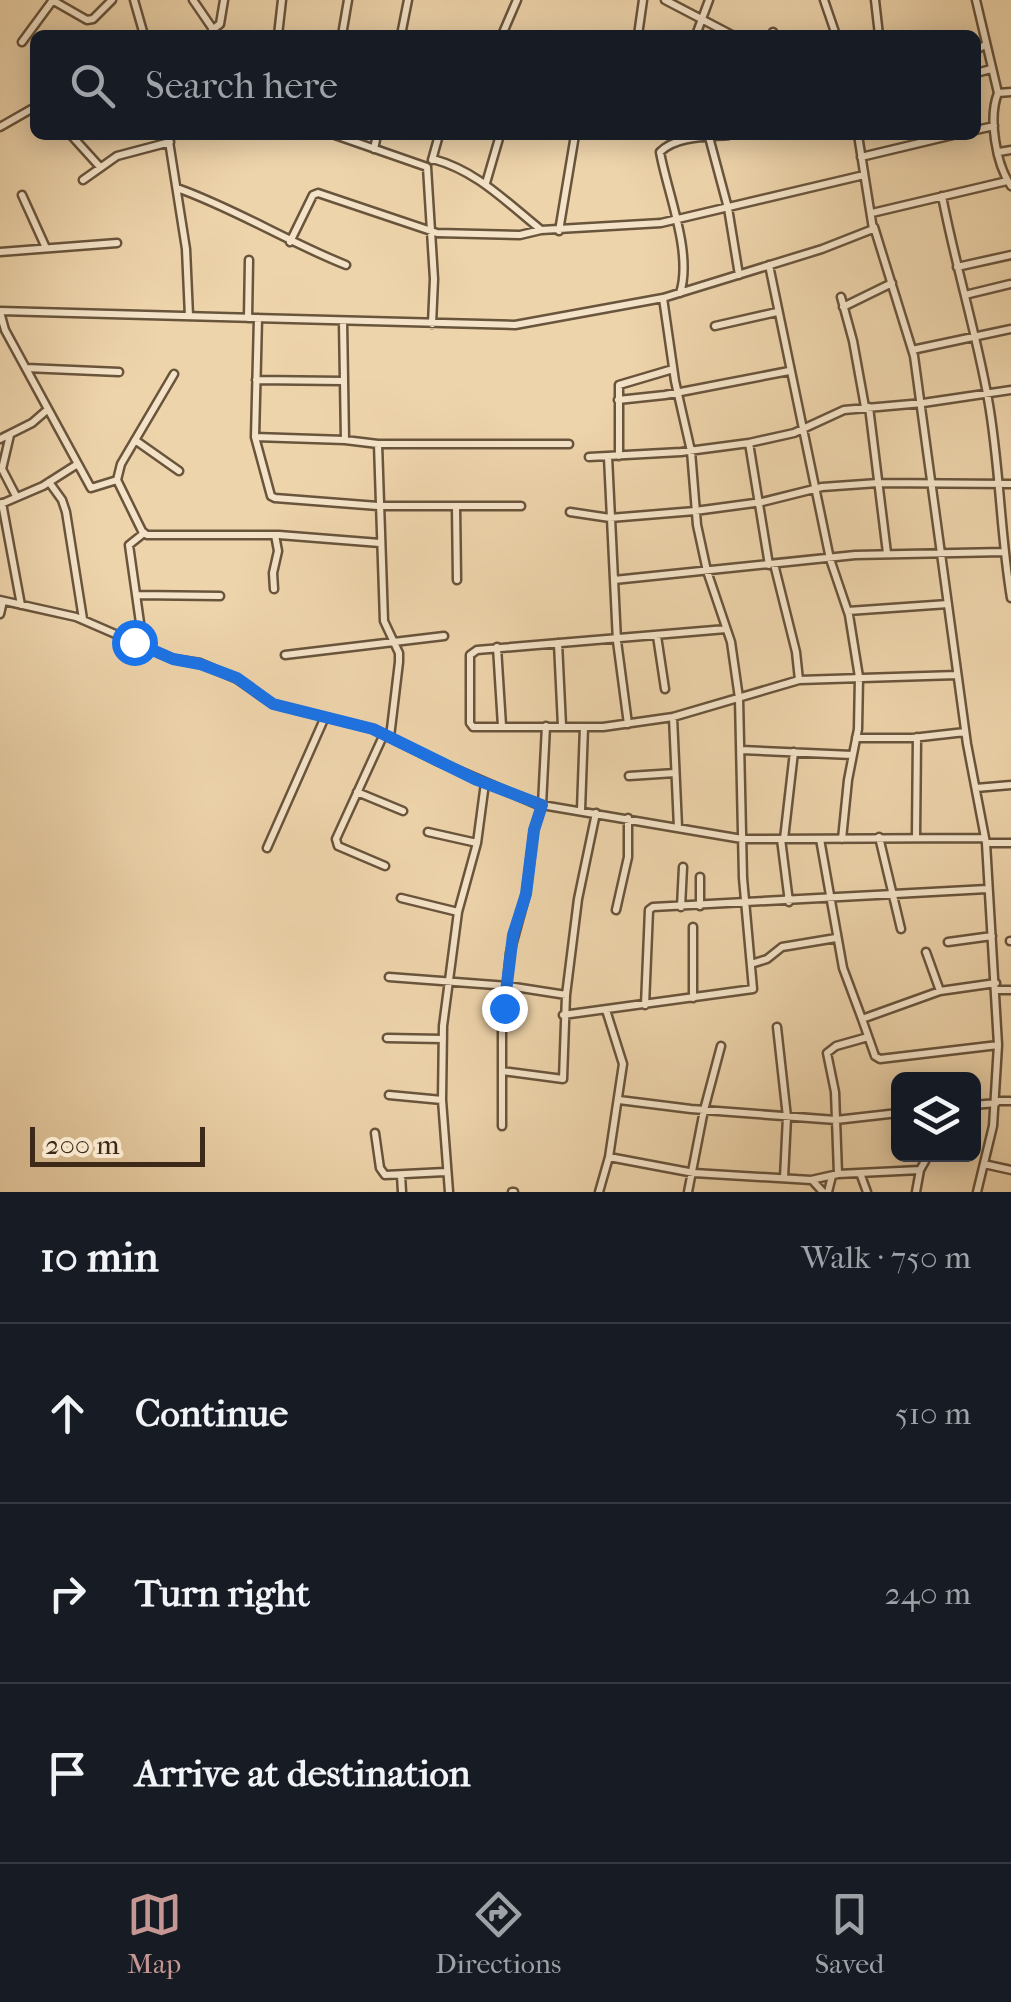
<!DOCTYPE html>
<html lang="en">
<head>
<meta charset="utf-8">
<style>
	body { margin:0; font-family:"IM FELL French Canon",serif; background:#242831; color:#f1f3f6 }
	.controls { position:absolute; right:30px; bottom:30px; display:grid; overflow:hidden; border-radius:15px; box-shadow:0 5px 25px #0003 }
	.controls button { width:90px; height:90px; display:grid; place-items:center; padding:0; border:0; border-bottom:2px solid #363941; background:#171b24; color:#f1f3f6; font:50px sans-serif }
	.scale { position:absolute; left:30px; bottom:25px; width:175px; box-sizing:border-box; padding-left:10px; border:5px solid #3d2917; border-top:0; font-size:28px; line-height:35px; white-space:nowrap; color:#3d2917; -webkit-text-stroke:8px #f4e3c8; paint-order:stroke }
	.stop { position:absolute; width:30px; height:30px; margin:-22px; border:8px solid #1a73e8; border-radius:50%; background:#fff }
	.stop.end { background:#1a73e8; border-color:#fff; box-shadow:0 2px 10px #0008 }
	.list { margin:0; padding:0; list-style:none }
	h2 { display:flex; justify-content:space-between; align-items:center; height:130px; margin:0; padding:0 40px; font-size:42px }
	h2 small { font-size:32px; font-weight:400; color:#9ea1a6 }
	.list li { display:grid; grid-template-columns:65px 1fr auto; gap:30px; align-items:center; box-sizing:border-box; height:180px; padding:0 40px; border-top:2px solid #363941 }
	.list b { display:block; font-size:38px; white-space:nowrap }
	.list em { font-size:32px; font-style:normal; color:#9ea1a6 }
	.icon { flex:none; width:55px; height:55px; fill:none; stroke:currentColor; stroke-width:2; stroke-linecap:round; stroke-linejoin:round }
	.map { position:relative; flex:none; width:1011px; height:1192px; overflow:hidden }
	.search { position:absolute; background:#171b24; box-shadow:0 5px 25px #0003; left:30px; right:30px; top:30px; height:110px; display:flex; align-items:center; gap:25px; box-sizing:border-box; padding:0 35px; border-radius:15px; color:#9ea1a6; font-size:38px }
	.sheet { height:670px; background:#171b24 }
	nav { display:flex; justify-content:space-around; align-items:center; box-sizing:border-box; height:140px; border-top:2px solid #363941; background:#171b24; font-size:28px; color:#9ea1a6 }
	nav a { display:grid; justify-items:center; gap:5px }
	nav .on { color:#c59692 }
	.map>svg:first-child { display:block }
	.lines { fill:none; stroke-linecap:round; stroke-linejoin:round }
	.minor-casing { stroke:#69543c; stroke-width:11 }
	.minor { stroke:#f4e3c8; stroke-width:6 }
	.route { stroke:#1a73e8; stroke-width:12 }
</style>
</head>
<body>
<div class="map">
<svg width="1011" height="1192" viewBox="0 0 1011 1192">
	<rect width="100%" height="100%" fill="#eed4ab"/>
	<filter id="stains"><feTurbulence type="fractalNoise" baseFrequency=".002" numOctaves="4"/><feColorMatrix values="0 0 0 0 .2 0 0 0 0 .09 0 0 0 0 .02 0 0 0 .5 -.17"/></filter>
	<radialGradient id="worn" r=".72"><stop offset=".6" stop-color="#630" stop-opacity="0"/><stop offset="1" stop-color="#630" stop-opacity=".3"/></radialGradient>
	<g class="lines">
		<g class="minor-casing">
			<path id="minor" d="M52 0 87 20 93 19 112 0
				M134 0 144 35
				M193 0 217 35
				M665 0 732 35
				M824 0 836 35
				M875 0 879 35
				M976 0 998 93
				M212 30 220 24 224 0
				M773 32V35
				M278 35 282 0
				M342 35 348 0
				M401 35 408 0
				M502 35 517 0
				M638 35 643 0
				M696 35 709 0
				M22 42 53 0
				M976 50 985 45
				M976 73 991 69
				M1011 92 998 93C988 118 996 164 1011 186
				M0 127 35 107
				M976 130 994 126
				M71 135 100 167
				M168 135 186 249 189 316
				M335 135 427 167 434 279 432 324
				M709 137 728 208 739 275
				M374 149 377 135
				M999 152 1011 150
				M861 157 953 135
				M433 159C477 171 505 201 540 229
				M432 160 439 135
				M83 180 117 156 170 142
				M486 183 500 135
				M177 188C236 209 288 242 346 265
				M22 195 46 248
				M942 196C955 264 976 331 988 399 1000 465 1000 532 1011 598
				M872 213 1007 181
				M874 227 914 356 967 744 986 843
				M559 231 575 135
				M290 242 313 195 318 193 437 233 520 235 541 230 661 223 864 175
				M0 252 117 243
				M769 265 830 559 849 615 859 677 858 729 848 780 842 839
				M957 267 1011 255
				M680 293C693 253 667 192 660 152 676 136 707 137 729 135
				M965 295 1010 284
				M841 297 853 341 865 407
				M843 307 892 283
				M0 311 515 325 663 298 822 249 873 229 858 135
				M0 312 5 330 91 488 117 480 121 464 174 374
				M248 318 249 260
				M258 318 255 437 345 440
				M343 321 345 440 378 444H569
				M715 326 777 312
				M912 350 1011 329
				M26 368 119 372
				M256 380 343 381
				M618 400 665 395 789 371
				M869 407 887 553
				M10 435 2 469 16 496
				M255 437 271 496 275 498 378 506H521
				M0 439 32 423 47 410
				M135 440 179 471
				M749 443 769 565
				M378 444 384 621 399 653V662L390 737
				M619 456V385L673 369
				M589 457 681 452 749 443 794 433 844 410 923 403 1011 390
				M608 457 617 641 628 724
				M117 480 142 531 147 535H279L380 543
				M49 482 62 500 66 512 83 619
				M2 503 21 605
				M1 504 43 486 76 465
				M456 506 457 580
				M570 512 610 518 695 511 762 502 822 487 878 483 1011 484
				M774 564 796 652 799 680
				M614 580 855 555 1004 552
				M274 589 273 573 278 551 275 535
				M136 595 220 596
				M0 600 76 617 173 659 200 663 237 679 273 704 373 729 439 762 536 804 742 839 984 838
				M848 611 948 604
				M0 614 3 601
				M726 629 477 650 470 655V723L473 727H603L673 717 799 680 957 675
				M657 636 665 689
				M558 643 562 726
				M143 644 129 545 144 533
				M497 647 502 726
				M285 655 444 636
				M673 717 678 827
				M384 734 336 839 338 846 385 866
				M856 738H912L965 732
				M742 750 852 755
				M629 776 675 773
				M976 788 1011 785
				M357 792 403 811
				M581 810 584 727
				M428 832 477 843
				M916 836 917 737
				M879 837 901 929
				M781 839 789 902
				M784 839 794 752
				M820 839 843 968 862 1019
				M267 848 325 717
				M401 898 458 912
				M700 906V877
				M681 907 683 867
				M616 910 628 857V818
				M693 927V998
				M1010 941H1011
				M948 942 992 936
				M926 952 940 991
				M751 964 767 959 782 947 836 938
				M389 977 508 986 566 995
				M996 983 940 991 862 1019 875 1056 880 1059 998 1045
				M996 990H1011
				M645 1005 649 910 653 907 987 889
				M563 1015 753 989 743 878 739 698 731 642 707 571 697 525 691 451 675 381 663 298
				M777 1027 787 1117 784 1178
				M387 1038 443 1039
				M502 1071 563 1079 566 995 578 899 596 813
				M389 1095 442 1100
				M619 1100 691 1109 836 1120 898 1113
				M996 1101H1011
				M974 1105 996 1103
				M502 1126V1032L510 953 526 894 534 830 542 805 546 726
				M375 1133 380 1168 385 1175 445 1172
				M609 1157 694 1173 811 1180 838 1174 920 1170 929 1154
				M984 1164 1011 1170
				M860 1173 867 1192
				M838 1174 835 1092 827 1053 836 1046 868 1037
				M401 1175 402 1192
				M812 1180 823 1192
				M449 1192 442 1100 443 1026 458 912 477 843 485 783
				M512 1192H514
				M599 1192 609 1157 623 1064 606 1010
				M688 1192 704 1110 721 1046
				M828 1192 832 1176
				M916 1192 920 1170
				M977 1192 993 1126 998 1045 986 843H1011"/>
		</g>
		<use href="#minor" class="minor"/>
	</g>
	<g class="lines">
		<path class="route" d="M134 642 173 659 200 664 237 678 273 704 373 729 477 780 542 805 534 830 526 894 513 935 504 1008"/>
	</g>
	<rect width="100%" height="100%" filter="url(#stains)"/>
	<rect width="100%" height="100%" fill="url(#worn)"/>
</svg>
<div class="controls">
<button><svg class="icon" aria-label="layers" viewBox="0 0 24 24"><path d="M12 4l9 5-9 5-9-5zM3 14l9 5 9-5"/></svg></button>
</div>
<div class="scale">200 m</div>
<div class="stop" style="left:134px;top:642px"></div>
<div class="stop end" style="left:504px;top:1008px"></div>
<div class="search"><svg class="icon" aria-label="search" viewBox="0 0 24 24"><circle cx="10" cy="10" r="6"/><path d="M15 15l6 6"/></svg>Search here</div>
</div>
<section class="sheet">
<h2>10 min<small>Walk · 750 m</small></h2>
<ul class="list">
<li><svg class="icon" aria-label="ahead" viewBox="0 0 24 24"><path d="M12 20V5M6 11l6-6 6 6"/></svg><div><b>Continue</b></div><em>510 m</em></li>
<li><svg class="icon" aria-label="right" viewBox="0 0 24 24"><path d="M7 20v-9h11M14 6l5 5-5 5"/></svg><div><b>Turn right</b></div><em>240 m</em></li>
<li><svg class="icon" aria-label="arrive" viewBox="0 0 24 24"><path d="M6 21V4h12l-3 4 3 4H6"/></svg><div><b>Arrive at destination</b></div></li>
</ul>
</section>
<nav>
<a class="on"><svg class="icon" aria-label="map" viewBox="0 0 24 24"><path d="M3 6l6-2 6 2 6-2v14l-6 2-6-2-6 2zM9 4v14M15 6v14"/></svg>Map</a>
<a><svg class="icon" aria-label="directions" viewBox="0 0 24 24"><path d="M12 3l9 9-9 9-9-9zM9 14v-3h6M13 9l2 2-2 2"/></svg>Directions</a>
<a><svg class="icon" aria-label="saved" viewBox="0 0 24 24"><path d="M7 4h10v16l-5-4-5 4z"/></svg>Saved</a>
</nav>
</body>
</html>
